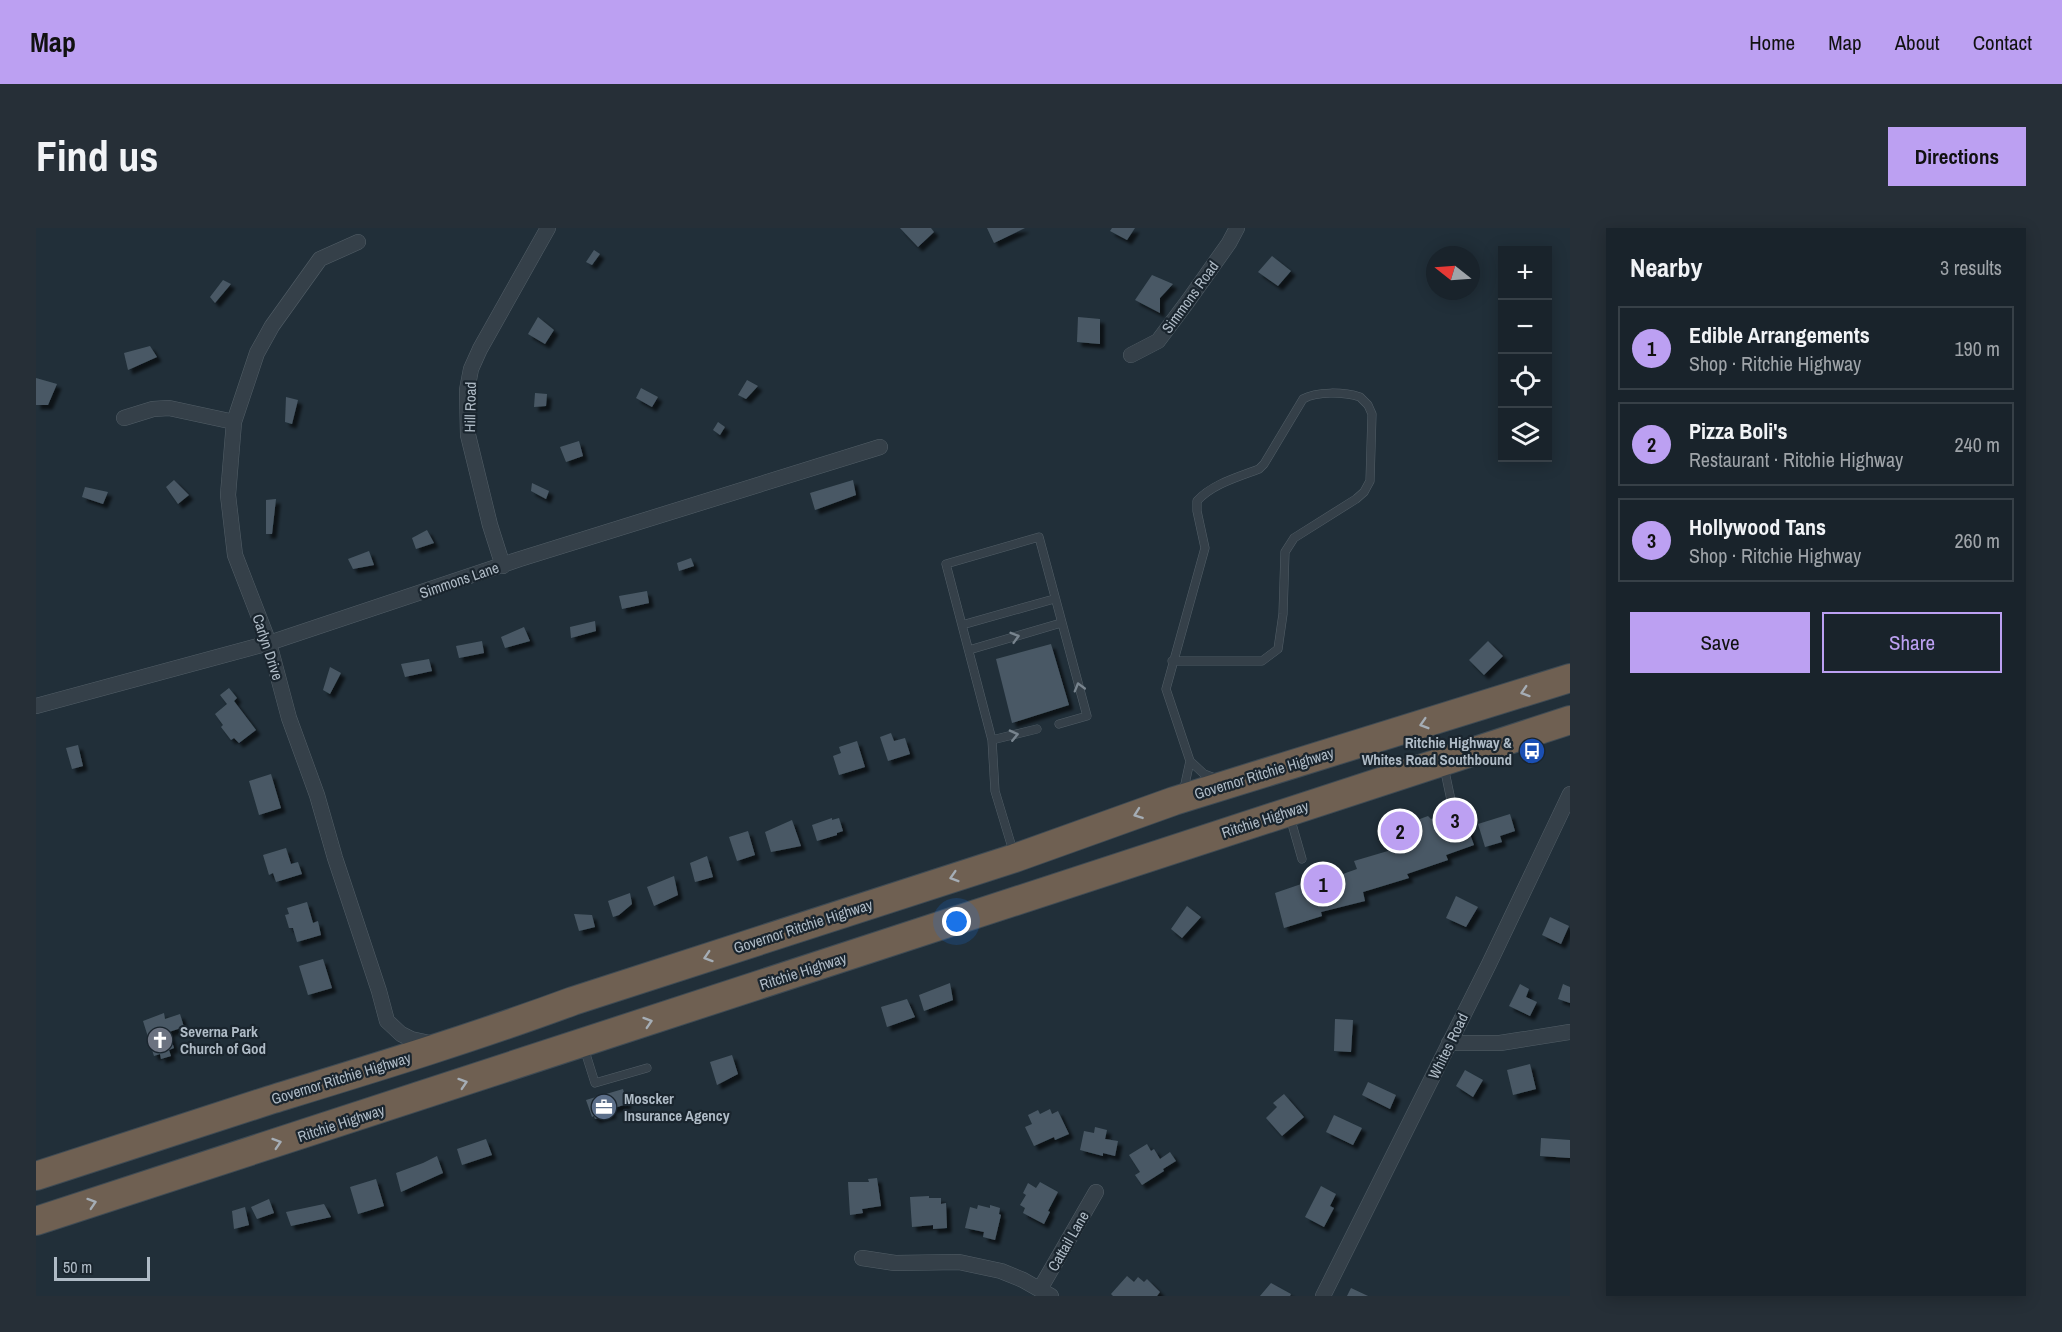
<!DOCTYPE html>
<html lang="en">
<head>
<meta charset="utf-8">
<style>
	body { margin:0; font-family:"Archivo Narrow",sans-serif; background:#262f37; color:#f1f3f6 }
	.controls { position:absolute; right:18px; top:18px; display:grid; overflow:hidden; border-radius:0px; box-shadow:0 3px 15px #0003 }
	.controls button { width:54px; height:54px; display:grid; place-items:center; padding:0; border:0; border-bottom:2px solid #374047; background:#19232b; color:#f1f3f6; font:30px sans-serif }
	.compass { position:absolute; left:1390px; top:18px; width:54px; height:54px; border-radius:50%; background:#19232b; box-shadow:0 3px 15px #0003; rotate:287deg }
	.scale { position:absolute; left:18px; bottom:15px; width:96px; box-sizing:border-box; padding-left:6px; border:3px solid #afbbc6; border-top:0; font-size:16px; line-height:21px; white-space:nowrap; color:#afbbc6; -webkit-text-stroke:4px #1a252e; paint-order:stroke }
	.you { position:absolute; left:921px; top:694px; width:21px; height:21px; margin:-15px; border:4px solid #fff; border-radius:50%; background:#1a73e8; box-shadow:0 0 0 9px #1a73e833 }
	.badge { display:grid; place-items:center; width:39px; height:39px; border-radius:50%; background:#bca0f2; color:#111; font-size:20px; font-weight:700 }
	.pin { position:absolute; translate:-50% -50%; border:3px solid #fff; box-shadow:0 2px 6px #0006 }
	.list { margin:0; padding:0; list-style:none }
	h2 { display:flex; justify-content:space-between; align-items:center; height:78px; margin:0; padding:0 24px; font-size:26px }
	h2 small { font-size:20px; font-weight:400; color:#9fa4a9 }
	.list li { display:grid; grid-template-columns:39px 1fr auto; gap:18px; align-items:center; box-sizing:border-box; height:84px; margin:0 12px 12px; padding:0 12px; border:2px solid #374047; border-radius:0px }
	.list b { display:block; font-size:22px; white-space:nowrap }
	.list p { margin:0; font-size:20px; white-space:nowrap; color:#9fa4a9 }
	.list em { font-size:20px; font-style:normal; color:#9fa4a9 }
	.actions { display:flex; gap:12px; padding:18px 24px }
	.actions a { flex:1; padding:14px 0; border:2px solid #bca0f2; border-radius:0px; text-align:center; font-size:21px; color:#bca0f2 }
	.actions .main { background:#bca0f2; color:#111 }
	.icon { flex:none; width:33px; height:33px; fill:none; stroke:currentColor; stroke-width:2; stroke-linecap:round; stroke-linejoin:round }
	.map { position:relative; flex:none; width:1534px; height:1068px; overflow:hidden; border-radius:0px }
	header { display:flex; align-items:center; gap:36px; box-sizing:border-box; height:84px; padding:0 30px; background:#bca0f2; color:#111 }
	header strong { font-size:28px }
	nav { display:flex; gap:33px; margin-inline-start:auto; font-size:21px }
	.intro { display:flex; align-items:center; justify-content:space-between; box-sizing:border-box; height:144px; padding:0 36px }
	h1 { margin:0; font-size:42px }
	.button { padding:15px 27px; border-radius:0px; background:#bca0f2; color:#111; font-size:21px; font-weight:700 }
	main { display:flex; gap:36px; padding:0 36px }
	aside { flex:1; background:#19232b; border-radius:0px; box-shadow:0 3px 15px #0003 }
	.map>svg:first-child { display:block }
	.building { fill:#495965; filter:url(#shadow) }
	.lines { fill:none; stroke-linecap:round; stroke-linejoin:round }
	.lane-casing { stroke:#525e67; stroke-width:9 }
	.street-casing { stroke:#525e67; stroke-width:16 }
	.highway-casing { stroke:#3f4b54; stroke-width:30 }
	.lane { stroke:#354049; stroke-width:8 }
	.street { stroke:#354049; stroke-width:15 }
	.highway { stroke:#6f6052; stroke-width:28 }
	.oneway { stroke:#78848e }
	.oneway2 { stroke:#a5adb5 }
	.labels { text-anchor:middle; dominant-baseline:central; stroke-width:4.5; stroke-linejoin:round; paint-order:stroke }
	.street-label { font-size:15px; fill:#afbbc6; stroke:#1a252e }
	.poi-label { font-size:15px; font-weight:bold; fill:#afbbc6; stroke:#1a252e; text-anchor:start }
</style>
</head>
<body>
<header>
<strong>Map</strong>
<nav><a>Home</a><a>Map</a><a>About</a><a>Contact</a></nav>
</header>
<div class="intro"><h1>Find us</h1><a class="button">Directions</a></div>
<main>
<div class="map">
<svg width="1534" height="1068" viewBox="0 0 1534 1068">
	<defs>
		<filter id="shadow"><feDropShadow dx="4.5" dy="4.5" stdDeviation="1.5" flood-color="#0009"/></filter>
	</defs>
	<rect width="100%" height="100%" fill="#212f39"/>
	<path class="building" d="M864 0H895L898 4 882 19Z
		M951 0H989L958 15Z
		M1076 0H1099L1091 12 1074 3Z
		M558 22 564 26 556 37 550 34Z
		M1236 28 1255 43 1242 58 1222 44Z
		M1116 47 1137 56 1124 70V85L1099 72Z
		M187 52 195 56 179 75 174 69Z
		M502 89 518 102 509 116 492 106Z
		M1042 89 1064 91V116L1041 114Z
		M114 118 121 129 92 142 88 125Z
		M0 150 21 156 12 177H0Z
		M711 152 722 158 710 171 702 167Z
		M605 160 622 169 616 179 600 170Z
		M499 165 511 166 510 178 498 179Z
		M250 169 262 172 256 196 249 194Z
		M682 194 689 199 684 207 677 202Z
		M543 213 547 228 530 234 524 219Z
		M138 252 153 267 142 276 130 259Z
		M817 252 820 267 779 282 774 265Z
		M496 255 513 263 510 271 495 263Z
		M49 259 72 264 67 276 46 269Z
		M240 271 236 306H230V272Z
		M391 302 398 315 380 321 376 310Z
		M333 323 338 337 317 341 312 331Z
		M655 330 658 338 643 343 641 335Z
		M611 363 613 375 586 381 583 368Z
		M559 393 560 403 535 410 534 399Z
		M488 399 494 413 469 420 465 409Z
		M446 413 448 425 423 430 420 418Z
		M1452 413 1467 428 1448 447 1433 432Z
		M1015 416 1033 477 976 495 960 431Z
		M393 431 396 443 369 449 365 436Z
		M294 439 305 445 294 466 287 462Z
		M193 460 201 470 198 473 220 502 203 515 198 510 195 512 185 499 187 497 179 486 191 476 184 467Z
		M855 505 858 513 869 510 874 526 852 533 844 509Z
		M821 513 829 539 803 547 797 528 805 525 803 519Z
		M42 517 47 538 36 541 30 520Z
		M235 546 245 580 223 587 213 553Z
		M1416 583 1428 590 1438 617 1410 627 1412 632 1371 646 1373 650 1327 664 1329 673 1285 684 1286 688 1248 700 1239 665 1274 653 1276 657 1321 641 1318 633 1362 620 1357 601 1392 588 1395 591Z
		M1474 586 1479 603 1464 608 1466 614 1449 619 1442 596Z
		M796 590V592L803 590 807 603 801 605V607L781 613 776 597Z
		M756 592 765 618 735 624 729 604Z
		M712 603 719 627 701 633 693 609Z
		M250 620 255 636 262 634 266 646 240 654 237 645 233 647 227 627Z
		M671 628 677 649 659 654 654 635Z
		M638 648 642 667 618 678 611 659Z
		M594 665 596 676 583 687 577 689 572 673Z
		M1420 668 1442 679 1430 699 1410 690Z
		M271 674 277 695 282 693 285 707 261 714 257 700H253L249 687 253 686 251 680Z
		M1151 678 1165 689 1146 710 1135 701Z
		M538 686 556 687 559 699 543 703Z
		M1514 689 1533 698 1525 716 1506 707Z
		M287 731 296 760 272 767 263 738Z
		M914 755 917 772 888 783 883 767Z
		M1484 756 1493 761 1490 769 1501 774 1494 788 1473 778Z
		M1527 756 1534 759V775L1522 771Z
		M871 771 879 789 851 799 845 779Z
		M128 785 129 791 144 786 148 799 133 804 138 820 133 822 135 828 125 831 124 826 118 828 107 793Z
		M1299 791 1317 792 1315 824 1298 823Z
		M696 827 702 846 681 857 674 834Z
		M1494 836 1500 861 1477 867 1471 842Z
		M1429 842 1447 852 1437 869 1420 858Z
		M1332 854 1360 867 1354 881 1326 867Z
		M587 861 591 876 575 881 576 886 559 891 558 888 556 889 550 872Z
		M1248 866 1268 889 1246 908 1230 890 1241 879 1237 875Z
		M1014 881 1016 886 1022 883 1033 906 1019 912 1018 909 998 918 989 899 996 896 992 887 1002 882 1004 886Z
		M1298 887 1326 900 1317 917 1290 904Z
		M1059 899 1071 902 1069 911 1082 913 1079 928 1067 925V928L1044 922 1048 903 1058 905Z
		M1505 910 1534 912V930L1504 928Z
		M450 911 456 927 426 937 421 921Z
		M1111 916 1115 923 1118 921 1124 931 1134 924 1140 933 1127 941 1128 943 1106 957 1099 947 1104 944 1093 927Z
		M401 928 407 945 365 964 360 945 387 935Z
		M841 950 845 978 826 981 827 985 814 987 812 954H833L832 951Z
		M340 951 348 978 322 986 314 959Z
		M1004 954 1022 964 1012 983 1014 984 1008 996 987 985 989 980 984 977 990 967 987 965 992 955 1000 960Z
		M1285 958 1300 966 1294 978 1298 980 1288 999 1269 989Z
		M893 968V970H905V976L910 975 911 1000 897 1001V997L876 999 874 969Z
		M233 971 238 985 221 991 215 979Z
		M288 976 295 989 255 998 250 984Z
		M942 977 954 980V977L964 980 963 986 965 987 959 1012 947 1009 948 1004 929 1000 934 979 941 981Z
		M209 979 213 997 198 1001 196 983Z
		M1091 1048 1098 1054 1102 1049 1108 1054 1111 1051 1124 1064 1121 1068H1077L1075 1066Z
		M1235 1055 1255 1066 1254 1068H1224Z
		M1315 1060 1332 1068H1311Z"/>
	<g class="lines">
		<g class="lane-casing">
			<path id="lane" d="M926 397 1018 371
				M933 422 1025 395
				M1136 433H1226L1242 421 1247 386 1249 324 1258 310 1320 271 1328 264 1334 253 1336 186 1332 177 1324 169C1308 164 1281 163 1267 171L1228 236 1223 241C1202 249 1176 256 1161 273V283L1169 320 1130 461 1154 533 1149 556 1146 562
				M956 512 1001 501
				M1154 533 1168 546 1179 550
				M1408 539 1415 572
				M1254 589 1266 631
				M978 626 959 563 956 512 910 336 1003 309 1051 488 1023 496
				M548 820 559 855 611 840"/>
		</g>
		<g class="street-casing">
			<path id="street" d="M322 14 284 31 236 98 221 125 198 194 192 267 199 327 233 415 253 490 281 567 299 630 343 763 351 793 365 806 375 811 398 816
				M1095 127 1122 113 1152 73 1193 15 1201 0
				M88 190 117 181 133 180 198 194
				M467 338 454 297 432 207 431 162 435 141 444 121 512 0
				M0 478 233 415 484 331 844 219
				M1413 815H1464L1534 804
				M826 1030 859 1035 923 1034 965 1043 987 1052 1015 1068
				M1004 1061 1060 964
				M1287 1068 1453 736 1534 566"/>
		</g>
		<g class="highway-casing">
			<path id="highway" d="M0 948C78 923 156 897 234 872 335 841 437 810 537 773L979 630 1138 573 1534 450
				M0 993 1534 492"/>
		</g>
		<use href="#lane" class="lane"/>
		<use href="#street" class="street"/>
		<use href="#highway" class="highway"/>
	</g>
	<defs><path id="oneway-chevron" d="M-2-3.5L2.5 0L-2 3.5" fill="none" stroke-width="1.6" stroke-linecap="round" stroke-linejoin="round" transform="scale(1.5)"/></defs>
	<g class="oneway">
		<use href="#oneway-chevron" transform="translate(979 409) rotate(-16)"/>
		<use href="#oneway-chevron" transform="translate(1043 459) rotate(-106)"/>
		<use href="#oneway-chevron" transform="translate(978 507) rotate(-13)"/>
	</g>
	<g class="oneway2">
		<use href="#oneway-chevron" transform="translate(1489 464) rotate(162)"/>
		<use href="#oneway-chevron" transform="translate(1388 496) rotate(163)"/>
		<use href="#oneway-chevron" transform="translate(1102 586) rotate(160)"/>
		<use href="#oneway-chevron" transform="translate(918 649) rotate(163)"/>
		<use href="#oneway-chevron" transform="translate(672 729) rotate(162)"/>
		<use href="#oneway-chevron" transform="translate(612 794) rotate(-18)"/>
		<use href="#oneway-chevron" transform="translate(427 855) rotate(-18)"/>
		<use href="#oneway-chevron" transform="translate(241 915) rotate(-18)"/>
		<use href="#oneway-chevron" transform="translate(56 975) rotate(-18)"/>
	</g>
	<defs>
		<g id="bus-disc" transform="scale(1.35)"><circle r="9.5" fill="#1a4fb4" stroke="#1a252e"/><path d="M-5-6H5V4H4V6H2V4H-2V6H-4V4H-5ZM-3.5-4V0h7V-4ZM-3.5 1.2v1.5H-2V1.2ZM2 1.2v1.5H3.5V1.2Z" fill="#fff"/></g>
		<g id="church-disc" transform="scale(1.35)"><circle r="9.5" fill="#6b7280" stroke="#1a252e"/><path d="M-1.2-6h2.4v3.5h3.3v2.4h-3.3V6h-2.4V-.1h-3.3v-2.4h3.3Z" fill="#fff"/></g>
		<g id="office-disc" transform="scale(1.35)"><circle r="9.5" fill="#5c6f8a" stroke="#1a252e"/><path d="M-6-3h4V-5.5h4V-3h4V5H-6ZM-1-4.5V-3h2v-1.5ZM-6 0V1H6V0Z" fill="#fff"/></g>
	</defs>
	<g fill-rule="evenodd">
		<use href="#bus-disc" x="1496" y="523"/>
		<use href="#church-disc" x="124" y="812"/>
		<use href="#office-disc" x="568" y="879"/>
	</g>
	<g class="labels">
		<g class="street-label">
			<text transform="translate(1154 69) rotate(-54)">Simmons Road</text>
			<text transform="translate(434 179) rotate(-89)">Hill Road</text>
			<text transform="translate(423 352) rotate(-19)">Simmons Lane</text>
			<text transform="translate(232 419) rotate(72)">Carlyn Drive</text>
			<text transform="translate(1228 545) rotate(-17)">Governor Ritchie Highway</text>
			<text transform="translate(1229 591) rotate(-18)">Ritchie Highway</text>
			<text transform="translate(767 698) rotate(-18)">Governor Ritchie Highway</text>
			<text transform="translate(767 743) rotate(-18)">Ritchie Highway</text>
			<text transform="translate(1412 818) rotate(-64)">Whites Road</text>
			<text transform="translate(305 850) rotate(-17)">Governor Ritchie Highway</text>
			<text transform="translate(305 895) rotate(-18)">Ritchie Highway</text>
			<text transform="translate(1032 1013) rotate(-60)">Cattail Lane</text>
		</g>
		<g class="poi-label">
			<text x="1476" y="514" text-anchor="end">Ritchie Highway &amp;<tspan x="1476" dy="17">Whites Road Southbound</tspan></text>
			<text x="144" y="803">Severna Park<tspan x="144" dy="17">Church of God</tspan></text>
			<text x="588" y="870">Moscker<tspan x="588" dy="17">Insurance Agency</tspan></text>
		</g>
	</g>
</svg>
<div class="controls">
<button>+</button>
<button>−</button>
<button><svg class="icon" aria-label="locate" viewBox="0 0 24 24"><circle cx="12" cy="12" r="6"/><path d="M12 2v4M12 18v4M2 12h4M18 12h4"/></svg></button>
<button><svg class="icon" aria-label="layers" viewBox="0 0 24 24"><path d="M12 4l9 5-9 5-9-5zM3 14l9 5 9-5"/></svg></button>
</div>
<svg class="compass" viewBox="-18 -18 36 36"><path d="M0-13l5 13h-10z" fill="#e53935"/><path d="M0 13l5-13h-10z" fill="#9fa4a9"/></svg>
<div class="scale">50 m</div>
<div class="you"></div>
<div class="pin badge" style="left:1287px;top:656px">1</div>
<div class="pin badge" style="left:1364px;top:603px">2</div>
<div class="pin badge" style="left:1419px;top:592px">3</div>
</div>
<aside>
<h2>Nearby<small>3 results</small></h2>
<ul class="list">
<li><span class="badge">1</span><div><b>Edible Arrangements</b><p>Shop · Ritchie Highway</p></div><em>190 m</em></li>
<li><span class="badge">2</span><div><b>Pizza Boli's</b><p>Restaurant · Ritchie Highway</p></div><em>240 m</em></li>
<li><span class="badge">3</span><div><b>Hollywood Tans</b><p>Shop · Ritchie Highway</p></div><em>260 m</em></li>
</ul>
<div class="actions"><a class="main">Save</a><a>Share</a></div>
</aside>
</main>
</body>
</html>
